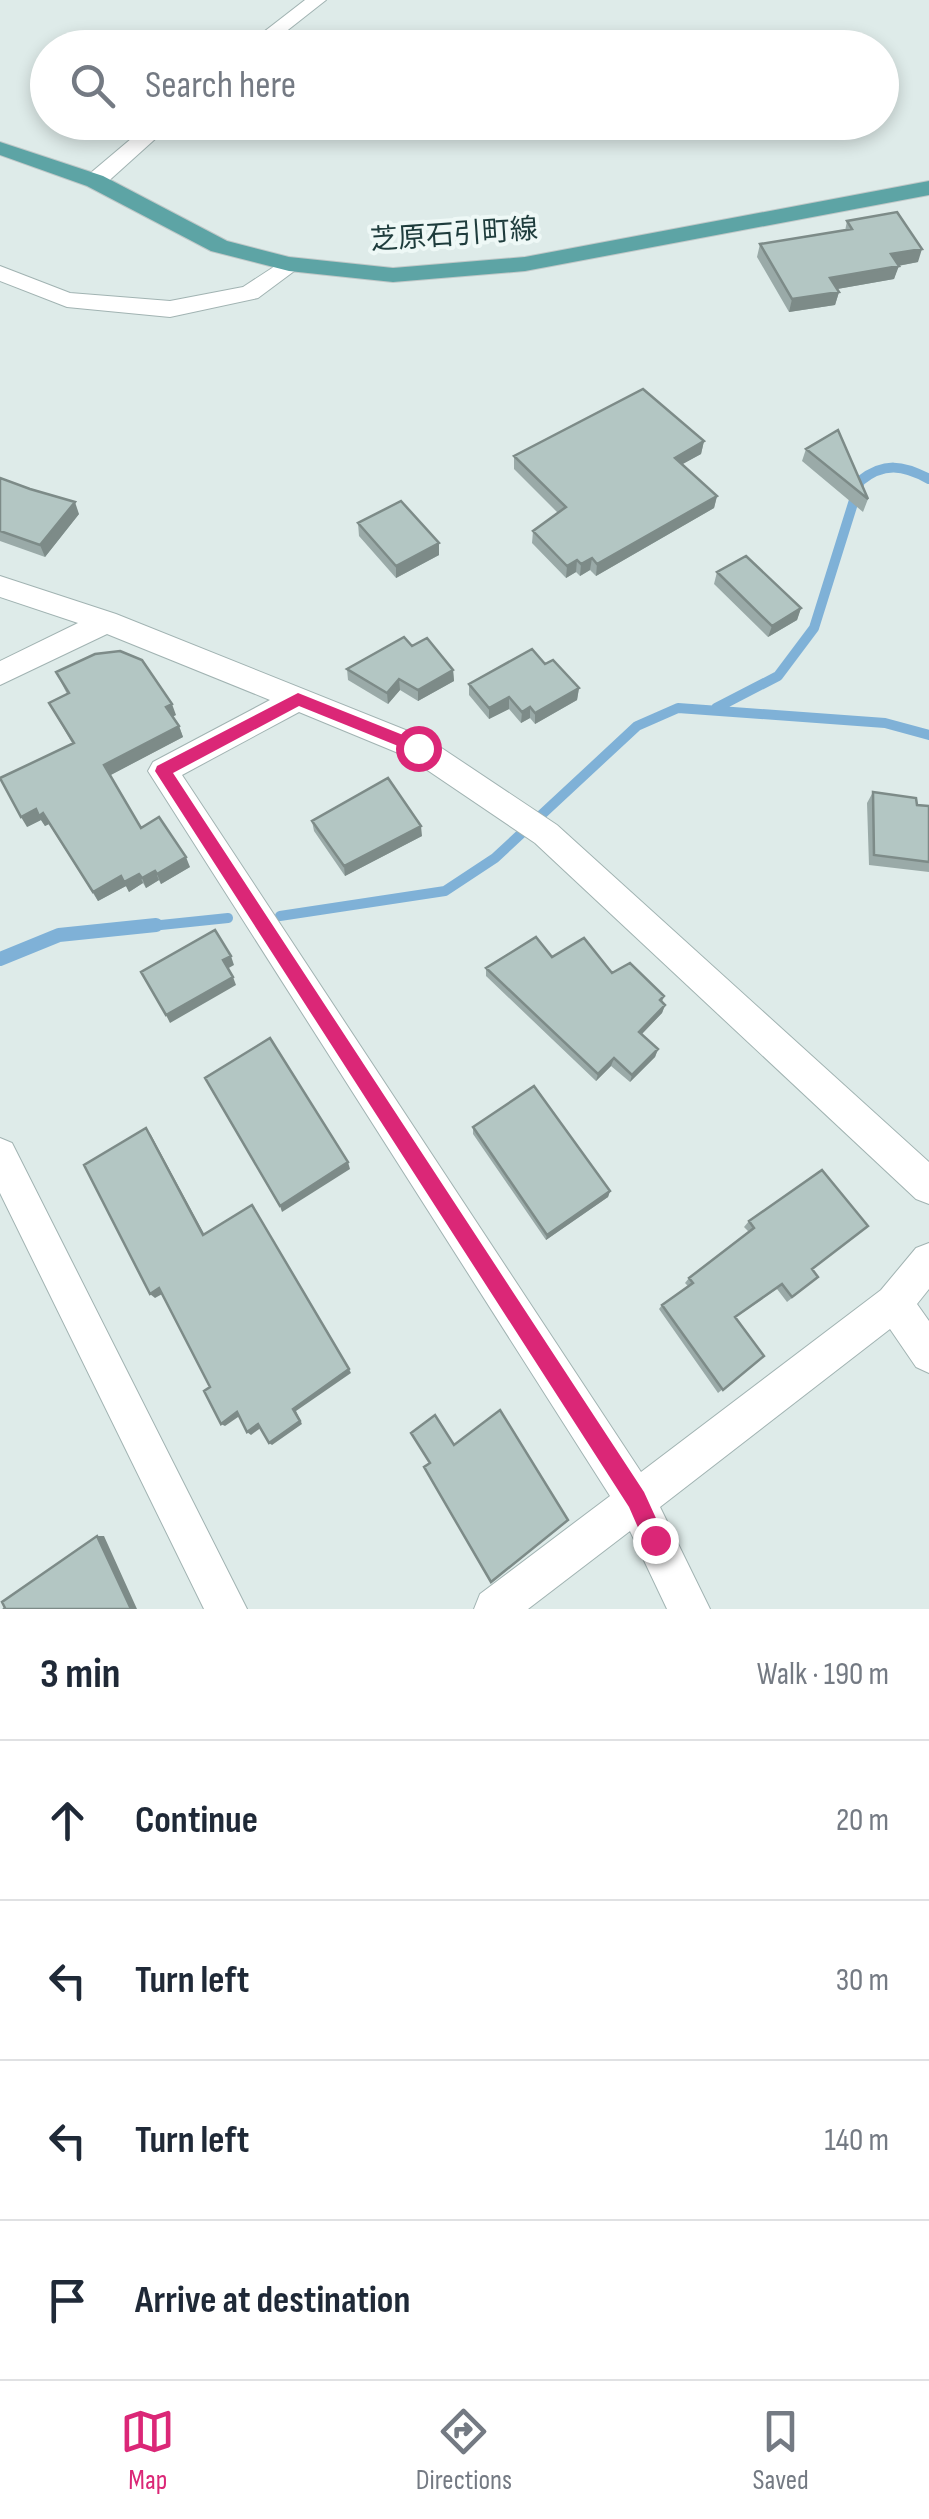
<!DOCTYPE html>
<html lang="en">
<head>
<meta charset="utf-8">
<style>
	body { margin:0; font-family:"Sofia Sans Condensed","Noto Sans JP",sans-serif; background:#f2f2f3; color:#1f2937 }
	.stop { position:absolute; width:30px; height:30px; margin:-22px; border:8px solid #db2777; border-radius:50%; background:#fff }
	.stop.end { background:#db2777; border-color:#fff; box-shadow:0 2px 10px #0008 }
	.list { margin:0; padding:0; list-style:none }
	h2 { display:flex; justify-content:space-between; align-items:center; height:130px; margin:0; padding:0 40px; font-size:42px }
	h2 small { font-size:32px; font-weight:400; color:#747a83 }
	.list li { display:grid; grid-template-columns:65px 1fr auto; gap:30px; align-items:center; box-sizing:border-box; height:160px; padding:0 40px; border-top:2px solid #e0e1e3 }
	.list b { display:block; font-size:38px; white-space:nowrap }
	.list em { font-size:32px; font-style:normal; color:#747a83 }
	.icon { flex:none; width:55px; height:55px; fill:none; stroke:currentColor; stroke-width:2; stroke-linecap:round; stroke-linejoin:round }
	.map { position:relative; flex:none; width:929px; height:1609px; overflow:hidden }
	.search { position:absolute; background:#fff; box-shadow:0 5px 15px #0003; left:30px; right:30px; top:30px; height:110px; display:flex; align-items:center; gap:25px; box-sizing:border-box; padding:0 35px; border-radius:55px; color:#747a83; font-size:38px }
	.sheet { height:770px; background:#fff }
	nav { display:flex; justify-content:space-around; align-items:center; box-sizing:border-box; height:140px; border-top:2px solid #e0e1e3; background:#fff; font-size:28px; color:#747a83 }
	nav a { display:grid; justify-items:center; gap:5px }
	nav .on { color:#db2777 }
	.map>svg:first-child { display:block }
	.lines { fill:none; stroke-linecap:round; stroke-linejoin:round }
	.stream-far1 { stroke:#7fb1d7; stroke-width:10 }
	.stream { stroke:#7fb1d7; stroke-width:14 }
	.minor-casing { stroke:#a1b3b2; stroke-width:2 }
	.major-casing { stroke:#c0c8c8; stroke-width:2 }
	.minor { fill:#fff; fill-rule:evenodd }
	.major { fill:#5da4a5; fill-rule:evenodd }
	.wall { fill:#9aaaa8 }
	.shaded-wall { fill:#7d8b88 }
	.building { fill:#b3c6c3; stroke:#7d8b88; stroke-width:2.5 }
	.route { fill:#db2777 }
	.labels { text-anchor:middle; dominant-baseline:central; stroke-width:8; stroke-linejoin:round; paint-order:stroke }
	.far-street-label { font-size:28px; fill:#1e3c3c; stroke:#eef8f6 }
</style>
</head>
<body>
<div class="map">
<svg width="929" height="1609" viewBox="0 0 929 1609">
	<rect width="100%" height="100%" fill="#deebe9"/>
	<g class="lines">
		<path class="stream-far1" d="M716 708 778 676 814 628 860 481C884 462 903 465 929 479
			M280 916 445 891 495 858 637 726 678 708 885 723 929 735
			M132 928 228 918"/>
		<path class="stream" d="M0 959 59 935 156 925"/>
		<g class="minor-casing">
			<path id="minor" d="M305 0H326L265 48H243Z
				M151 122H174L103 186H87L84 181 87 176Z
				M289 257 300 264 297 269 258 298 170 317 67 307 0 281V266L70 293 170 301 243 287Z
				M0 576 116 614 428 739 557 825 929 1162V1204L916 1199 535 843 408 757 299 712 182 775 641 1472 881 1290 916 1248 929 1243V1289L917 1304 929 1321V1373L916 1367 890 1329 660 1507 710 1609H667L630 1531 528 1609H474L480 1594 610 1496 148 771 153 762 270 700 107 634 0 685V661L78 623 0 597Z
				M0 1138 12 1143 247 1609H204L0 1193Z"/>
		</g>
		<g class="major-casing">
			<path id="major" d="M0 142 103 176 227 241 289 257 393 268 525 257 929 181V195L525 271 393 282 289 271 211 251 87 186 0 155Z"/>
		</g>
		<use href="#minor" class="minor"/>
		<use href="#major" class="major"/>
	</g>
	<path class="wall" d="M847 221 918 262 898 266 894 279 837 289 839 292 835 305 789 312 757 257 760 244 845 231Z
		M704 441 701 454 682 464 717 496 714 508 596 576 590 570 580 576 576 572 566 578 532 543 533 531 558 513 514 469V456Z
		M806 449 868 499 863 512 802 461Z
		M0 478 79 514 45 557 0 541Z
		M358 523 439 555 396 578 359 536Z
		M717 572 801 608 797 620 768 637 714 584Z
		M412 646 453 670 454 681 418 701 400 690 388 704 348 680 347 669Z
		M545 664 579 688 577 700 535 724 530 718 521 723 509 709 489 719 469 695V684Z
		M56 672 176 715 172 716 179 726 183 737 110 775 141 828 190 867 161 884 159 880 146 888 143 883 129 892 126 886 98 901 49 824 45 826 41 820 27 827 72 743 49 703 67 694Z
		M873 792 917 805 929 806V872L869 865 867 803Z
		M312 821 422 836 345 876 314 831Z
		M552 957 664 996 662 1002 665 1005 662 1013 642 1034 658 1049 655 1057 630 1082 611 1066 596 1081 486 976V968Z
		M473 1127 610 1191 608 1197 546 1240 473 1134Z
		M749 1221 812 1270 818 1277 787 1302 777 1289 736 1317 764 1356 718 1393 659 1309 662 1305 688 1286 685 1283 689 1278 749 1232 744 1227Z"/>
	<path class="shaded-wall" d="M922 249 918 262 887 268 891 254Z
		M899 266 894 279 826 291 830 278Z
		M839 292 835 305 789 312 792 299Z
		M704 441 701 454 672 470 675 458Z
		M717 496 714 508 596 576 597 564Z
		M75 502 79 514 45 557 40 545Z
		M439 543V555L396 578V566Z
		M592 558 590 570 580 576 581 564Z
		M577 560 576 572 566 578 567 566Z
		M801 608 797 620 768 637 772 626Z
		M453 670 454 681 418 701V690Z
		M399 679 400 690 388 704 387 693Z
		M579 688 577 700 535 724V713Z
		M509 697V709L489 719V708Z
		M172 704 176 715 170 718 166 707Z
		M530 707V718L521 723 522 712Z
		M179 726 183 737 109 776 104 765Z
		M36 809 43 813 49 824 45 826 41 820 27 827 21 817Z
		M421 826 422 836 345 876 344 866Z
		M186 857 190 867 161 884 157 874Z
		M155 871 159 880 146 888 142 878Z
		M139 874 143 883 129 892 124 882Z
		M121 876 126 886 98 901 93 892Z
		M231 956 234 965 227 969 223 960Z
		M233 977 236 985 170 1023 166 1015Z
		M665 1005 662 1013 636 1040 639 1032Z
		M658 1049 655 1057 630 1082 632 1075Z
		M614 1058 611 1066 596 1081 598 1074Z
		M146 1128 151 1135 208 1241 203 1235Z
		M348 1162 350 1169 282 1212 280 1206Z
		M610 1191 608 1197 546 1240 547 1235Z
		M159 1288 164 1293 155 1298 150 1294Z
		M349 1369 351 1373 296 1411 302 1424 272 1445 269 1443 293 1409Z
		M237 1412 241 1415 225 1426 221 1424Z
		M258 1424 262 1427 251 1435 247 1432Z
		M97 1536H104L137 1609H131Z"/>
	<path class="building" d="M897 212 922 249 891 254 899 266 830 278 839 292 792 299 760 244 852 229 847 221Z
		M643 389 704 441 675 458 717 496 597 564 592 558 581 564 577 560 567 566 533 531 566 507 514 456Z
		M838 430 868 499 806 449Z
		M0 478 30 489 75 502 40 545 0 531Z
		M401 501 439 543 396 566 358 523Z
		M746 556 801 608 772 626 717 572Z
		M404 637 412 646 427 638 453 670 418 690 399 679 387 693 347 669Z
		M532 649 545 664 553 660 579 688 535 713 530 707 522 712 509 697 489 708 469 684Z
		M120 651 142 660 172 704 166 707 179 726 104 765 141 828 159 817 186 857 157 874 155 871 142 878 139 874 124 882 121 876 93 892 43 813 39 816 36 809 21 817 0 778 74 743 49 703 69 693 56 672 95 654Z
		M388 778 421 826 344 866 312 821Z
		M873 792 916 798 917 805 929 806V862L874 855Z
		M215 930 231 956 223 960 233 977 166 1015 141 972Z
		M536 937 552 957 584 938 612 973 630 963 664 996 660 1000 665 1005 639 1032 658 1049 632 1075 614 1058 598 1074 486 968Z
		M270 1038 348 1162 280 1206 205 1078Z
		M534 1086 610 1191 547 1235 473 1127Z
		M146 1128 203 1235 252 1205 349 1369 293 1409 300 1421 269 1443 258 1424 247 1432 237 1412 221 1424 204 1391 210 1387 159 1288 150 1294 84 1165Z
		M822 1170 868 1226 812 1269 818 1277 792 1297 782 1284 735 1317 764 1356 723 1390 662 1305 693 1283 689 1278 754 1228 749 1221Z
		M500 1410 568 1520 491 1582 424 1467 430 1463 411 1433 435 1415 454 1445Z
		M97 1536 131 1609H4L5 1608 2 1602Z"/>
	<path class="route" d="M298 693 423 743 426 748 418 754 299 706 173 773 644 1492 666 1540 662 1548 655 1551 647 1548 629 1507 155 771 157 766Z"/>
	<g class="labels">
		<g class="far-street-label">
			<text transform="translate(454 235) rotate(-4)">芝原石引町線</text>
		</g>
	</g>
</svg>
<div class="stop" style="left:418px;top:748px"></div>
<div class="stop end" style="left:655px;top:1540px"></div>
<div class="search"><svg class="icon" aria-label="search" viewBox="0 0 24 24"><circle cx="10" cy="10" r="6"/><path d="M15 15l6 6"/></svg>Search here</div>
</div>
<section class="sheet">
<h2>3 min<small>Walk · 190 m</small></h2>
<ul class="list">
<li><svg class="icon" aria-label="ahead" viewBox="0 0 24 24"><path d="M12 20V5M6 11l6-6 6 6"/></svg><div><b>Continue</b></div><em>20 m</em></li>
<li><svg class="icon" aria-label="left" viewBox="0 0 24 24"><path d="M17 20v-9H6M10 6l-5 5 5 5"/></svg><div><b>Turn left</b></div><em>30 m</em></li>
<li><svg class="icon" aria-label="left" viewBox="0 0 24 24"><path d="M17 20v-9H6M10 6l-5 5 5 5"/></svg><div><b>Turn left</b></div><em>140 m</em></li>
<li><svg class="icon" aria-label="arrive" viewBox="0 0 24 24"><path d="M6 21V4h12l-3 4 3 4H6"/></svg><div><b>Arrive at destination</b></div></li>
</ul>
</section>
<nav>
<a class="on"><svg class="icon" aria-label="map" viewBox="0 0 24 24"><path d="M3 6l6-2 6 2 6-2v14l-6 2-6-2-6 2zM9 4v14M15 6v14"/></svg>Map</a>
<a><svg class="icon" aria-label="directions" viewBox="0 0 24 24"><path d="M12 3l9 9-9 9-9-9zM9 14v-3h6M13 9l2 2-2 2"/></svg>Directions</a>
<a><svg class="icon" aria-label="saved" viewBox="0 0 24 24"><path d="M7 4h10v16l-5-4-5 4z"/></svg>Saved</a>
</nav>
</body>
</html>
